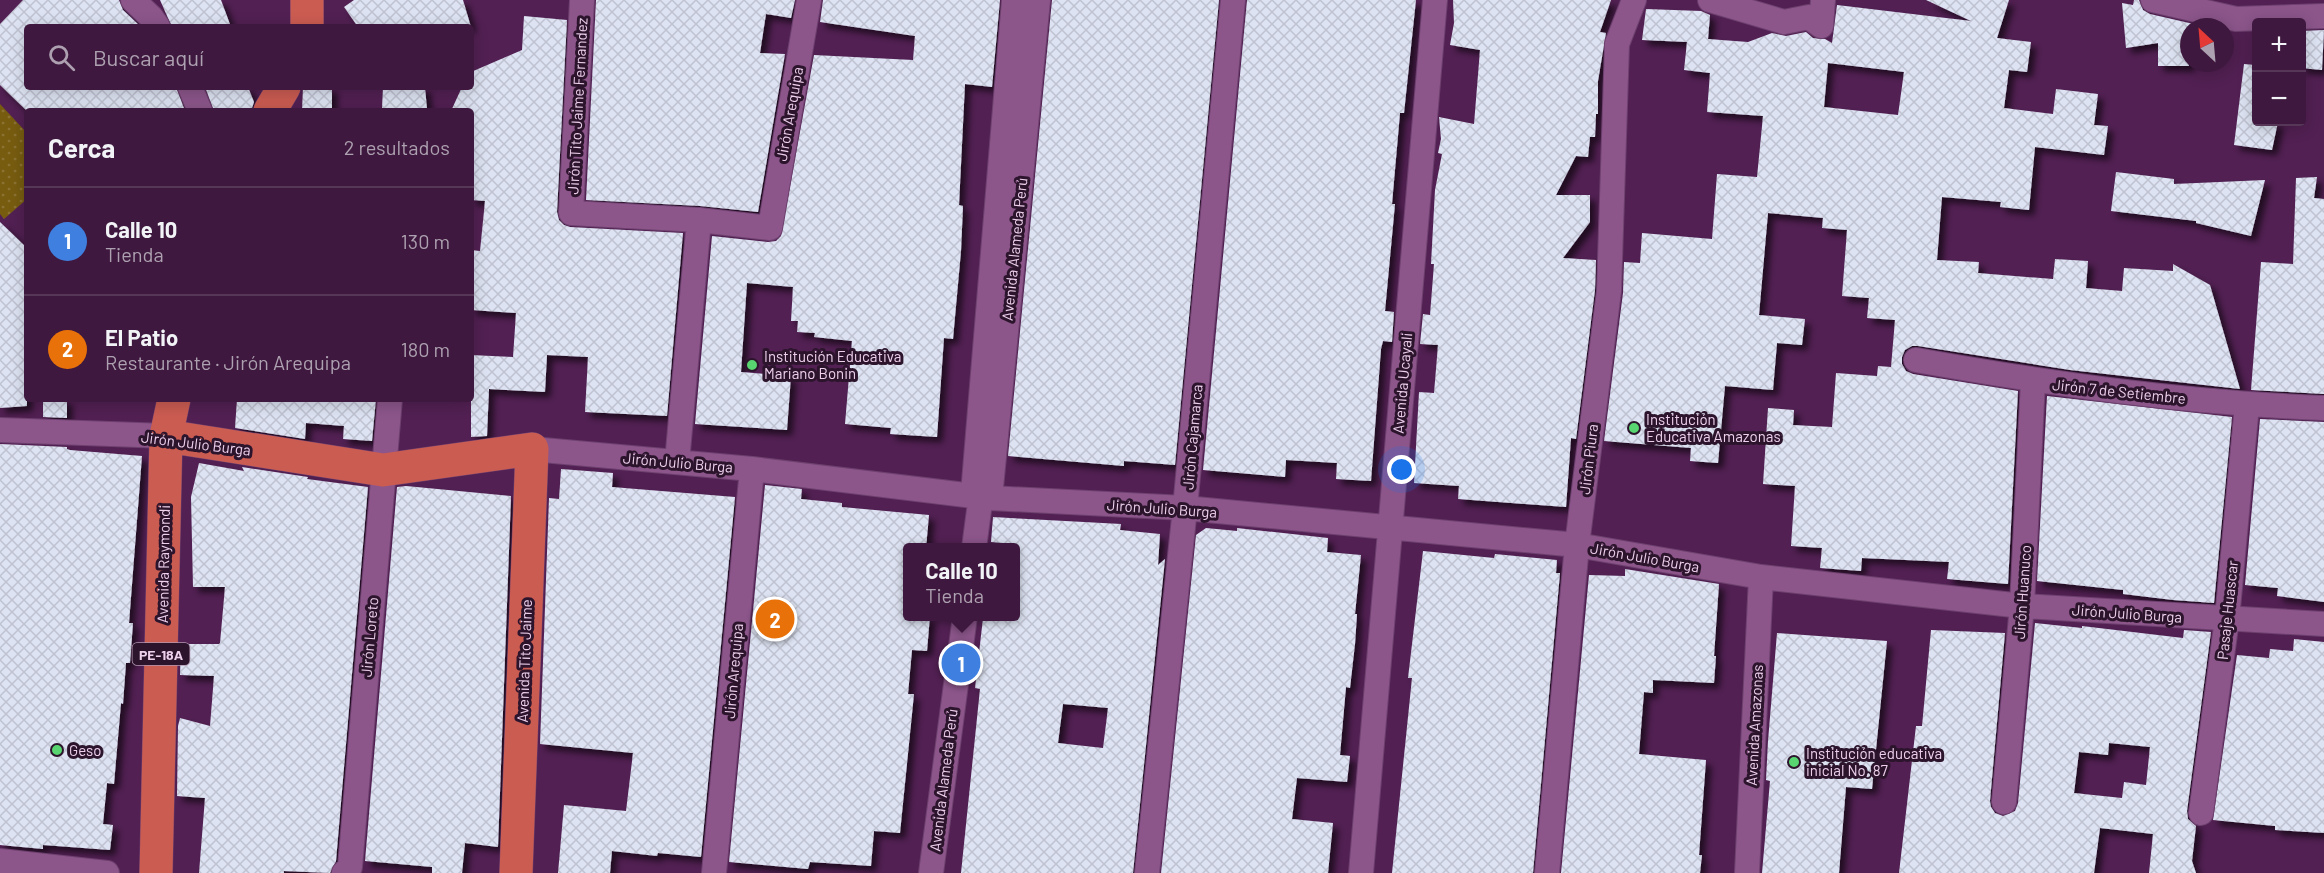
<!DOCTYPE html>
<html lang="es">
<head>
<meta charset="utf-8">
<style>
	body { margin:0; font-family:Barlow,sans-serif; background:#492549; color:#f1f3f6 }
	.controls { position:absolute; right:18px; top:18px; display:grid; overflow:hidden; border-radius:6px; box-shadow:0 3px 15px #0003 }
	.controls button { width:54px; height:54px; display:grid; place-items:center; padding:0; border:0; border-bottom:2px solid #573758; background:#3e183e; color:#f1f3f6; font:30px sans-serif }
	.compass { position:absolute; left:2180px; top:18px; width:54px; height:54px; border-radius:50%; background:#3e183e; box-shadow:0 3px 15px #0003; rotate:334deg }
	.you { position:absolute; left:1402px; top:470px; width:21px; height:21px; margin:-15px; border:4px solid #fff; border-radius:50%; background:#1a73e8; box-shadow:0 0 0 9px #1a73e833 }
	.badge { display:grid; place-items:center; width:39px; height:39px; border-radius:50%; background:#8bbbb9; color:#fff; font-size:20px; font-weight:700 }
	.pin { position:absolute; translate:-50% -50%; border:3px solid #fff; box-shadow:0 2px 6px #0006 }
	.popup { position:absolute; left:903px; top:543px; width:117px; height:78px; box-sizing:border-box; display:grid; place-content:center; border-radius:6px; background:#3e183e; filter:drop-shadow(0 2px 4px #0005); font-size:20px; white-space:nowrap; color:#ada0b0 }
	.popup b { font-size:22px; color:#f1f3f6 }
	.popup::after { content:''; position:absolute; left:50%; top:100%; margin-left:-12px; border:12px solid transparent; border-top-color:#3e183e }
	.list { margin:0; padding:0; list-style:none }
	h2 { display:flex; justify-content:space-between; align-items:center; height:78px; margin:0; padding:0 24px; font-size:26px }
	h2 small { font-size:20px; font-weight:400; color:#ada0b0 }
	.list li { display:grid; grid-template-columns:39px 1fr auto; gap:18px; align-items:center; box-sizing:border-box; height:108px; padding:0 24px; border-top:2px solid #573758 }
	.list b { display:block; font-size:22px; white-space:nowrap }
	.list p { margin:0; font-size:20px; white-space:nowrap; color:#ada0b0 }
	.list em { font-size:20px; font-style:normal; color:#ada0b0 }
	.icon { flex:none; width:33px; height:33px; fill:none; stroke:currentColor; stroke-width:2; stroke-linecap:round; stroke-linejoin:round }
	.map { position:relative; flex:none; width:2324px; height:873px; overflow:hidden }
	.search { position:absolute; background:#3e183e; box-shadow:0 3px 15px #0003; left:24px; top:24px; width:450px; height:66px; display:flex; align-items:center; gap:15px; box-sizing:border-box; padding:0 21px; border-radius:6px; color:#ada0b0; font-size:22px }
	.panel { position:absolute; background:#3e183e; box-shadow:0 3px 15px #0003; left:24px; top:108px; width:450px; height:294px; border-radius:6px }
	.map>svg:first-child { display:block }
	.park { fill:url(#park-dots) }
	.building { fill:url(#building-cross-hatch); fill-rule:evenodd; filter:url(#shadow) }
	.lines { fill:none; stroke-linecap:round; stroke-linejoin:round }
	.minor-casing { stroke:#6d406e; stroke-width:26 }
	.highway-casing { stroke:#6d406e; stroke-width:34 }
	.minor { stroke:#8c568b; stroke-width:24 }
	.highway { stroke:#cb5c52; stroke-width:33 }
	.poi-dot { fill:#58d570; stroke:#2c152c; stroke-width:2 }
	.labels { text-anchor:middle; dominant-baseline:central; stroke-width:6; stroke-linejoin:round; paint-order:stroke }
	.shield { fill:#2c152c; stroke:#b498b3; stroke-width:1.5 }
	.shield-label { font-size:14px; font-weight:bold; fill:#eed0ed }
	.street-label { font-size:15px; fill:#eed0ed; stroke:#2c152c }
	.poi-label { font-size:15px; fill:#eed0ed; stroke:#2c152c; text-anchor:start }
</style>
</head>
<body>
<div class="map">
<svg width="2324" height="873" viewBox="0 0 2324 873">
	<defs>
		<pattern id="park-dots" width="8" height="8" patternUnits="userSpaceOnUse" patternTransform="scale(1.5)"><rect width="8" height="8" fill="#775c10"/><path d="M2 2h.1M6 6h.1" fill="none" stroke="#8b7233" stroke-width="1.8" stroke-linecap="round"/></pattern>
		<pattern id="building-cross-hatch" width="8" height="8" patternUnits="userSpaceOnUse" patternTransform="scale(1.5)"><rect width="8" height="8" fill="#dde3f2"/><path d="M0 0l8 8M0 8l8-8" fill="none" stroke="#bfc2d0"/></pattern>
		<filter id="shadow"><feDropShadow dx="5.5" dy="5.5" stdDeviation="3" flood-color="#0009"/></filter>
	</defs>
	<rect width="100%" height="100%" fill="#522053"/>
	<path class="park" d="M0 104 27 133V199L4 219 0 214Z"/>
	<path class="building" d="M23 0H119L123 10 141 27H27V87H176L185 111H27L0 85V24Z
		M160 0H221L231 27H172Z
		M354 0H463L471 27H358L344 7Z
		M596 0H795L791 18 766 14 760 53 785 54 758 212 700 206 586 200Z
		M823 0H1000L992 87 965 84 959 205 963 206 961 251 953 339 944 338 937 437 890 434 891 428 845 424 852 341 814 337 815 333 797 332 798 321H791L793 287 747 283 741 372 791 376 787 430 695 424 712 236 768 242 776 241 781 236 814 55 913 60 915 36 820 22Z
		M1052 0H1219L1175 465 1124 461V466L1008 456Z
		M1247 0H1416L1404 113H1400L1392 204H1395L1385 311 1394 312 1392 342 1383 341 1381 349 1371 481 1336 479 1337 463 1286 460 1285 477 1203 470Z
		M1453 0H1611L1600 32 1606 33 1598 81V114H1596L1595 137H1590L1588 157 1576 156 1556 195H1590V222L1563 258 1596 260 1595 290 1576 439 1571 438 1566 507 1458 499 1459 486 1414 483 1419 392 1434 393 1438 345 1420 344 1423 314 1430 315 1434 264H1431L1435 190 1442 154 1438 153 1441 139 1439 117 1474 124 1480 50 1450 45 1454 23Z
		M1926 0H2009L1997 38 2031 42 2027 72 2009 70 2004 108 2053 114 2056 89 2098 94 2094 125 2108 126 2104 155 2035 147 2029 210 2000 207 2001 202 1942 197 1937 260 1979 262 1978 273 2053 279 2055 259 2088 261 2086 288 2122 291 2124 268 2173 271V264L2210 285 2240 389 2070 370 1918 346H1912L1905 350 1902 357V364L1906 371 1913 374 2018 391 2008 584 1947 579 1949 562 1862 558 1861 571 1820 568 1822 548 1791 546 1795 486 1763 484 1768 408 1794 410 1793 425 1832 427 1836 373 1877 376 1878 366 1891 367 1895 320 1867 318 1869 298 1842 296 1847 230 1822 228 1823 218 1768 213 1759 315 1805 319 1802 345 1777 343 1773 390 1725 386 1718 463 1690 461 1691 448 1604 441 1623 293 1624 262 1640 263 1642 233 1712 239 1717 174 1757 177 1763 116 1707 112 1710 73 1684 70 1687 42 1642 40 1646 9 1701 11 1710 15 1708 39 1748 42 1772 33 1786 36 1806 32 1813 38 1825 39 1832 43 1837 5 1971 21ZM1828 63 1904 72 1898 115 1824 107Z
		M2134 0H2139L2143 10 2150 14 2198 25V27H2189V66H2158V43L2126 48 2122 3 2133 5Z
		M524 16 567 20 557 212 559 220 564 225 570 227 683 233 667 416 585 412 588 357 547 355 545 392 489 389 487 436 471 437V355L513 357 516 313 471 310V250L480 251 485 201 471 200V111H451L462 87H471V72L522 50Z
		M2324 30 2322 70 2301 68V31Z
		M2244 64 2256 65V122H2278L2272 150 2234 145Z
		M205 87H248L254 102 251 111H214Z
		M303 87H332V111H302Z
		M383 87H425L427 109 382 108Z
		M2116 172 2174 179V184L2265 180 2251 236 2196 223V221L2111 211Z
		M2317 177 2314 198 2324 199V394L2251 390 2261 262 2293 264 2296 178Z
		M0 222 27 248V406L0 408Z
		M2047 396 2232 417 2214 603 2173 600 2123 594V590L2037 581Z
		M43 399H67V418L43 417Z
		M237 399H376L372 441 343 439 344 426 306 423 305 439 235 428Z
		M2260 419 2324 422V602L2277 596 2278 588 2245 585Z
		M0 444 67 447V449L70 450 142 456 129 623H133L130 663H126L123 704 121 703 114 784 107 783 103 824 113 825 110 850 43 845V849L0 845Z
		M199 463 244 471 242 467 308 477 307 479 368 487 336 861 330 873 284 871V873H199L205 798 177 796 178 726 180 718 210 726 214 676 180 675 181 644H219L220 643 225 587H193L191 497Z
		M561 469 613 473 612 487 735 497 701 857 658 853 657 856 612 851 610 873H558L564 805 626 811 633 753 540 744 549 498 559 499Z
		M765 485 802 489 801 499 842 503V507L929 515 926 548H907V616H930L927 651 912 650 908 694H914L900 833 874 831 871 866 810 862 808 869 729 862Z
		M406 486 511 496 498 847 465 843 462 873H432V867L365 861 397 487Z
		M993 517 1121 524 1120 530 1160 534 1158 565 1165 559 1133 873H961L980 689 975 688 983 618 1003 620V616H1015V544L991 542ZM1063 704 1108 708 1103 748 1058 743Z
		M1206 528 1237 531V528L1328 538 1327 552 1361 555 1355 614H1357L1355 644 1350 688 1346 687 1340 755 1350 756 1347 782 1297 778 1292 819 1333 823 1328 873H1161L1196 535Z
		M1423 551 1494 558 1495 554 1557 560 1556 573H1560L1533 873H1392L1412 678H1408Z
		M1625 569 1719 584 1714 656H1716L1714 683 1653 680V693L1644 692 1639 754 1706 760 1699 855H1702L1700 873H1561L1589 575 1625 576Z
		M2035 623 2082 628V626L2183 638 2184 630 2211 632 2187 811 2188 819 2196 826 2192 861 2196 873H2149L2153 834 2100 828 2094 873H1899L1916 726H1922L1931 630 2005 633 1990 801 1991 807 1995 813 2003 816 2015 811 2018 803ZM2109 743 2150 747 2146 785 2124 782 2122 798 2074 793 2079 752 2108 755Z
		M1777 633 1887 641 1872 789 1846 787 1839 873H1762L1770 781 1766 780 1768 741Z
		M2294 639 2324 642V833L2275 830V826L2213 820 2237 655 2269 658 2270 649 2293 651Z"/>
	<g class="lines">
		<g class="minor-casing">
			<path id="minor" d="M133 0 151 17 158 27
				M582 0 571 213 699 220 770 228 809 0
				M1710 0 1784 22 1809 17 1821 26 1823 0
				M2153 0 2236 19 2324 16
				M190 87 200 111
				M1916 360C2051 384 2186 403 2324 408
				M0 430 166 436
				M532 449 752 469 990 498 1185 508 1577 545 1761 577 2022 606 2324 624
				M677 462 699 220
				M973 494 1014 0
				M990 498 1038 0
				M974 548 981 495
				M2004 802 2022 606 2033 381
				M2201 813 2227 619 2247 405
				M0 861 107 873
				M344 873 350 867 390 399
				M714 873 752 469
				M931 873 965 616
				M1147 873 1185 508 1233 0
				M1361 873 1435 0
				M1547 873 1577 545 1609 291 1617 44 1634 0
				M1747 873 1761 577"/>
		</g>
		<g class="highway-casing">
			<path id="highway" d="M307 0V27
				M270 111 284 87
				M166 436 383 470 532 449 516 873
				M156 873 166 436 174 399"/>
		</g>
		<use href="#minor" class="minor"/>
		<use href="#highway" class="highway"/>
	</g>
	<g class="poi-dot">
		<circle cx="752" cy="365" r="6"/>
		<circle cx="1634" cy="428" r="6"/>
		<circle cx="57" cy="750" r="6"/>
		<circle cx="1794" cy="762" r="6"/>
	</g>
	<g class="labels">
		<rect class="shield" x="132.5" y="643" width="57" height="22" rx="4.5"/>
		<g class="shield-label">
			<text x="161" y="654">PE-18A</text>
		</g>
		<g class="street-label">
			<text transform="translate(577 106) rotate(-87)">Jirón Tito Jaime Fernandez</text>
			<text transform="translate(789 114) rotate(-80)">Jirón Arequipa</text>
			<text transform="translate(1014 249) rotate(-84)">Avenida Alameda Perú</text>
			<text transform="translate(1402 383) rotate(-85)">Avenida Ucayali</text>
			<text transform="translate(2119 391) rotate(6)">Jirón 7 de Setiembre</text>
			<text transform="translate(1192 437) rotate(-85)">Jirón Cajamarca</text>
			<text transform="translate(196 443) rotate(7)">Jirón Julio Burga</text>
			<text transform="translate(1588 459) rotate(-83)">Jirón Piura</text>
			<text transform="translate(678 462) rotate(5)">Jirón Julio Burga</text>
			<text transform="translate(1162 508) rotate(4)">Jirón Julio Burga</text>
			<text transform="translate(1645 557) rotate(10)">Jirón Julio Burga</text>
			<text transform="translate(163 564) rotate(-89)">Avenida Raymondi</text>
			<text transform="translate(2022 592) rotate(-86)">Jirón Huanuco</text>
			<text transform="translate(2227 610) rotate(-84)">Pasaje Huascar</text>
			<text transform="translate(2127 613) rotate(4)">Jirón Julio Burga</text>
			<text transform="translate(369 637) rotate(-85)">Jirón Loreto</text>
			<text transform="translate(524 661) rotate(-88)">Avenida Tito Jaime</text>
			<text transform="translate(733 671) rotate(-85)">Jirón Arequipa</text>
			<text transform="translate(1754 725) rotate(-87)">Avenida Amazonas</text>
			<text transform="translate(943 780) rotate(-83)">Avenida Alameda Perú</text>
		</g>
		<g class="poi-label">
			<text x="764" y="356">Institución Educativa<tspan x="764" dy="17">Mariano Bonin</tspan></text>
			<text x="1646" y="419">Institución<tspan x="1646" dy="17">Educativa Amazonas</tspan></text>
			<text x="69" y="750">Geso</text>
			<text x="1806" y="753">Institución educativa<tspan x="1806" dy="17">inicial No. 87</tspan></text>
		</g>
	</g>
</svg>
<div class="controls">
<button>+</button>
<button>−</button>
</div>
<svg class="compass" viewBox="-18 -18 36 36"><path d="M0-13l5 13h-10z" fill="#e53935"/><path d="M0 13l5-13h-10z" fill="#ada0b0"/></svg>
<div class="you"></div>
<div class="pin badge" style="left:961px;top:663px;background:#3f7fe0">1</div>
<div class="popup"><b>Calle 10</b>Tienda</div>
<div class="pin badge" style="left:775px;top:619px;background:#e8710a">2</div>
<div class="search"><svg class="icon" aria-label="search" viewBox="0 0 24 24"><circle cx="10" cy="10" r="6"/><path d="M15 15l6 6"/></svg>Buscar aquí</div>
<section class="panel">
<h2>Cerca<small>2 resultados</small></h2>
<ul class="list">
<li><span class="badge" style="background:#3f7fe0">1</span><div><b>Calle 10</b><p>Tienda</p></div><em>130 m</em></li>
<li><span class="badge" style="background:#e8710a">2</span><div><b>El Patio</b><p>Restaurante · Jirón Arequipa</p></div><em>180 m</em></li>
</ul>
</section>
</div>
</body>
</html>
